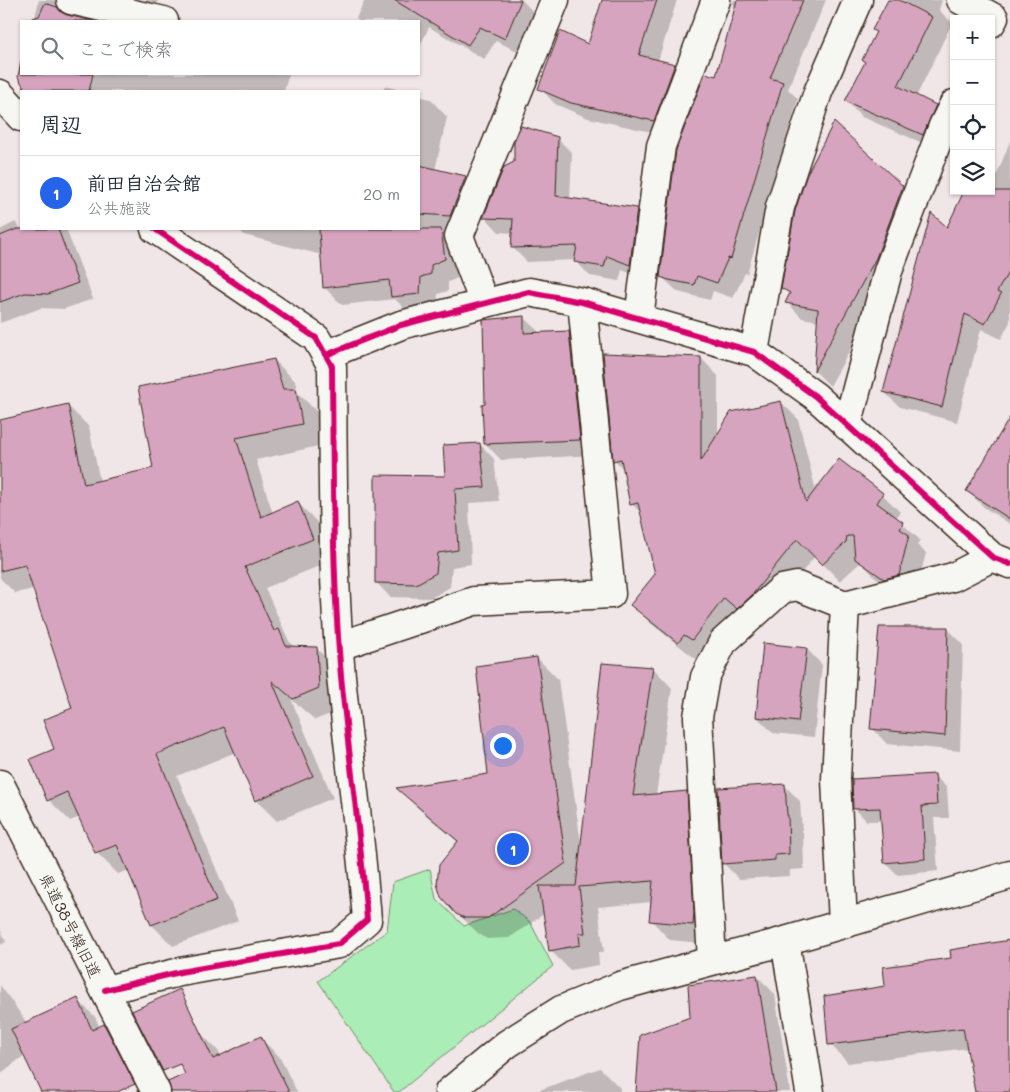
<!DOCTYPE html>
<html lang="ja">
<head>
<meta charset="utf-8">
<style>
	body { margin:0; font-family:Mali,"Klee One",sans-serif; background:#f6f6f7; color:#1f2937 }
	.controls { position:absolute; right:15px; top:15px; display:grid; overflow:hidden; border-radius:0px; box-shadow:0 1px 4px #0004 }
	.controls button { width:45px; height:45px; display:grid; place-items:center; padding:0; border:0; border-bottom:1px solid #e0e1e3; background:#fff; color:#1f2937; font:25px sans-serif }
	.you { position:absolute; left:502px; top:745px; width:18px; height:18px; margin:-12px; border:4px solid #fff; border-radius:50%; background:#1a73e8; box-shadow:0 0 0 8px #1a73e833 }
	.badge { display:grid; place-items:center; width:32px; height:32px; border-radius:50%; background:#2563eb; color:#fff; font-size:16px; font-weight:700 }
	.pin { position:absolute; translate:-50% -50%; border:2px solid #fff; box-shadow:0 1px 5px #0006 }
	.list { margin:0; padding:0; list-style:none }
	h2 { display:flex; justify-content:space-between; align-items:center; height:65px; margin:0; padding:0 20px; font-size:21px }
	h2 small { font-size:16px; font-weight:400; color:#747a83 }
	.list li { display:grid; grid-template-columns:32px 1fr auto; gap:15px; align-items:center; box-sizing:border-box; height:75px; padding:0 20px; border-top:1px solid #e0e1e3 }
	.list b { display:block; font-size:19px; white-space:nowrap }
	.list p { margin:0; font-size:16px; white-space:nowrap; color:#747a83 }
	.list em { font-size:16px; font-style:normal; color:#747a83 }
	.icon { flex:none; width:28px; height:28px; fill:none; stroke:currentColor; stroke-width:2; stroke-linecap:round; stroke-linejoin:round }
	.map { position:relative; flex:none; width:1010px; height:1092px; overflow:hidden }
	.search { position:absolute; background:#fff; box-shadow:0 1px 4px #0004; left:20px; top:20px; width:400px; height:55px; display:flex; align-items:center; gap:12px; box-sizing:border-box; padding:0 18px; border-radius:0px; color:#747a83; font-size:19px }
	.panel { position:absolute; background:#fff; box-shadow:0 1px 4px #0004; left:20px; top:90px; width:400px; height:140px; border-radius:0px }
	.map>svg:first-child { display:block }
	.green { fill:#abedb6; stroke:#738c6a }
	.shadow { fill:#0003 }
	.building { fill:#d7a4bf; stroke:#3b2a1e }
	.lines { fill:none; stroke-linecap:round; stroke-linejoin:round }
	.minor-casing { stroke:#3b2a1e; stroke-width:31 }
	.major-casing { stroke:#3b2a1e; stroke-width:31 }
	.minor { stroke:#f6f6f2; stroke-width:28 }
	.major { stroke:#f6f6f2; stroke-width:28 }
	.cycleway-casing { stroke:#f6f6f2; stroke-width:9 }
	.cycleway { stroke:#d6006c; stroke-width:6 }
	.labels { text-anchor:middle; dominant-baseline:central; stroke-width:5; stroke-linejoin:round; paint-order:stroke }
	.street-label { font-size:16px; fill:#3b2a1e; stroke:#f6f6f2 }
</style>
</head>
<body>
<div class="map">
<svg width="1010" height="1092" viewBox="0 0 1010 1092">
	<rect width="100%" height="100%" fill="#f0e6e8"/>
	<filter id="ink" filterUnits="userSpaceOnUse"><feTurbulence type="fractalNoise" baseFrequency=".02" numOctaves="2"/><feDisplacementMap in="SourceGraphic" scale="10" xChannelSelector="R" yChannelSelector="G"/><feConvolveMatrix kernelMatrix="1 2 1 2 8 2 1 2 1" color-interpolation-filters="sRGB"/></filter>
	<g filter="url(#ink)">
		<path class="green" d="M430 869 436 899 464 926 513 909 530 922 553 966 399 1092H394L318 981 387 931 393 882Z"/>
		<path class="shadow" d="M39 0H158L154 16 73 14V18L88 21H34Z
			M365 0H522L536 15 521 53 496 41 484 59 429 27 419 48V21H359L356 18Z
			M603 0H677L658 61 674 66 690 81 669 136 588 118 555 104 540 88 589 46Z
			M734 0H826L788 89 798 99 747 274 745 273 733 298 713 291 710 300 678 292 661 276 736 7 732 3Z
			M890 0H942L939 10 952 23 916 97 935 106 951 122 939 150 862 117 846 101 866 63 877 33 873 30Z
			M21 68V74H289L284 91H27L19 76Z
			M385 86 404 91H383Z
			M419 96 430 99 447 117 435 170 466 178 483 195 462 276 448 282V291L438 294 437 311 410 314 395 299 342 305 325 288 322 255 244 235 239 229H419Z
			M557 138 572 153 570 200 637 209 652 224 644 279 622 270 619 281 590 276 575 260 527 262 512 247 513 233 499 232 485 217Z
			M1010 141V322L1001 339 981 329 957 422 900 407 884 392 947 229 991 191V180L994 182Z
			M902 187 918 203 892 274 830 386 815 371 819 321 802 318 787 302 791 296 783 288Z
			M15 222 21 229H66L93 299 64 309 41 308 0 323V230Z
			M524 318 540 333 569 332 584 348 595 455 501 460 486 444V406Z
			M701 358 718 376V435L781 402 798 419 816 491 839 461 882 494 900 512 896 518 920 540 917 545 926 553 916 592 903 596 874 576 861 562 840 581 815 556 770 612 710 656 702 652 696 659 649 622 632 604 656 574 642 514 632 504 624 470 615 460Z
			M274 360 295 381 298 393 317 412 323 445 256 460 273 514 298 503 319 524 334 560 265 588 289 641 296 648H316L338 669 340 710 315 720 291 699 333 798 277 821 256 800 236 752 177 776 238 921 173 946 152 925 129 870 118 874 96 852 80 817 70 821 49 800 56 749 74 708 34 589 15 593 0 578V421L68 406 89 427 100 482 155 469Z
			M1010 419V524L985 508 967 491Z
			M480 444 494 459 499 501 469 503 471 564 452 567 450 587 431 598 390 597 376 582 447 477Z
			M947 628 963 644 960 751 887 744 872 728Z
			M807 649 822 665 814 737 773 733 757 717Z
			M537 658 558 679 581 844 653 668 672 688 656 795 686 792 706 812 712 944 670 940 651 920 652 902 598 907 604 952H598L599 965 570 970 550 950 544 914 509 938 487 939 479 934 457 913 458 842 419 809 399 789 489 775Z
			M934 775 947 788 949 818H934L938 871 898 875 886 863 882 821H867L854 808Z
			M784 785 800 801 802 831 803 832 804 869 790 870V876L739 879 723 863Z
			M0 929 6 942 0 945Z
			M1010 941V1092H976L968 1048 848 1063 830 1044 886 987 953 959Z
			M757 976 775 994 790 1092H637Z
			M0 985 27 1023 78 1000 95 1017 113 1057 25 1055 0 1074Z
			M200 1032 218 1051 221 1057 260 1038 279 1056 297 1092H195Z
			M600 1068 620 1088V1092H534Z"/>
		<path class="building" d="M394 0H521L505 39 480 27 468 45Z
			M602 0H657L639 55 675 64 654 121 571 103 538 89 560 31 588 44Z
			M737 0H803L770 78 783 82 731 259 728 258 717 283 697 276 694 285 669 280 660 277 676 150 705 73 716 76Z
			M888 0H899L932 17 898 86 936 105 923 135 845 101 865 62 862 60 876 32 872 30Z
			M45 3 57 7 61 12 67 15 94 21H32L33 18 39 16Z
			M21 61V74H93L89 91H26L18 77Z
			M834 122 903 186 876 258 814 371 818 309 785 303 790 293 781 288 795 211 807 174Z
			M521 126 558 137 556 196 637 208 630 265 607 256 604 267 574 262 577 246 511 248 513 219 483 218 504 167 514 162V141Z
			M419 165 466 176 450 216 419 214Z
			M964 191H1010V269L997 292 1001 294 985 324 965 314 942 407 883 392 931 213 947 227Z
			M17 229H58L78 283 48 294 25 293 0 302V236Z
			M319 229H441L445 259 431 265V274L421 277 420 294 391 297 389 280 323 288Z
			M524 316V333L569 331 580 440 484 444 482 405 485 404 483 320Z
			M603 353 701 357V461L731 412 781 401 806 502 839 459 883 493 877 503 903 522 900 529 909 535 899 575 884 579 855 559 853 536H847L846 542 822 565 797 539 752 595 737 609 724 598 692 640 684 635 678 643 630 605 655 574 638 503 630 505 621 459 613 461Z
			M274 359 283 389H296L302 424 236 438 261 517 298 501 313 539 245 567 274 631 279 629 286 646 317 647 319 688 293 699 272 681 313 776 255 801 224 727 157 754 217 900 151 925 117 845 95 853 67 792 47 801 30 759 54 749 43 720 72 708 25 565 0 571V420L68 404 84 484 153 468 138 387Z
			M1010 417V519L966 491Z
			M480 443 485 487 455 489 458 550 438 553 436 573 416 584 375 583V475L445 476 443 445Z
			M879 627H948L945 736 870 729Z
			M763 643 807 648 798 722 756 717Z
			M537 657 566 863 488 918H465L456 914 449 906 441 897 437 884 439 865 458 841 396 788 488 774 476 666Z
			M602 663 653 667 633 796 687 791 694 912 693 925 649 921 653 881 579 887 585 933H579L580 945 549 951 539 886H576Z
			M935 774 937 805 922 806 925 859 884 863 880 808 853 809 852 779Z
			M785 784 787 815H788L789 854 775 855V860L722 864 718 788Z
			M1010 940V1092H975L963 1028 828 1045 824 996 885 986 883 967 951 958 950 950Z
			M757 975 776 1092H636L640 1035 690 1017 688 985Z
			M180 989 213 1059 261 1036 289 1092H171L168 1082 185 1074 180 1064 163 1071 132 1011Z
			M78 998 92 1030 104 1024 135 1084 117 1092H41L11 1029Z"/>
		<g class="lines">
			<g class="minor-casing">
				<path id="minor" d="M71 0 164 21
					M961 0 994 18 991 23
					M0 94 21 117
					M484 303 459 236 555 0
					M639 318 661 146 716 0
					M754 352 780 207 818 92 858 0
					M326 355 401 325 529 292 582 302 754 352 815 396 992 557 1010 564
					M847 426 888 271 943 126 954 104
					M339 646 474 601 611 594 582 302
					M843 924 836 779 845 605
					M785 941 810 1092
					M712 960 698 717 705 677 723 642 782 589 797 586 845 605 953 577 992 557
					M105 990 180 972 339 944 367 920C361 839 349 758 341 676 332 574 333 469 332 366L316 338 155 229
					M449 1092 507 1044 561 1010 620 986 785 941 1010 875"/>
			</g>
			<g class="major-casing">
				<path id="major" d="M0 784 156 1092"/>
			</g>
			<use href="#minor" class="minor"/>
			<use href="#major" class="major"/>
			<g class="cycleway-casing">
				<path id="cycleway" d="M326 355 401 325 529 292 582 302 754 352 815 396 992 557 1010 564
					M105 990 180 972 339 944 367 920C361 839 349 758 341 676 332 574 333 469 332 366L316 338 155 229"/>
			</g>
			<use href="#cycleway" class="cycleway"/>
		</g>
	</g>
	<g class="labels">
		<g class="street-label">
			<text transform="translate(71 925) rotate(63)">県道38号線旧道</text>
		</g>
	</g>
</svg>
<div class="controls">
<button>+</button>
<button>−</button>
<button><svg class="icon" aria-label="locate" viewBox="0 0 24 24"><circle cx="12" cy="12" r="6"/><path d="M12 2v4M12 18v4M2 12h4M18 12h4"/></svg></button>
<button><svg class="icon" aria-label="layers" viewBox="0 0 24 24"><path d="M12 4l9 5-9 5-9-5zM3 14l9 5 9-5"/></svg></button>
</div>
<div class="you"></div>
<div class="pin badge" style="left:513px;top:849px">1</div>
<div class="search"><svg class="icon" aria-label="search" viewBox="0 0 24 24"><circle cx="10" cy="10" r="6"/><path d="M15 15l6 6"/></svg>ここで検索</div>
<section class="panel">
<h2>周辺<small></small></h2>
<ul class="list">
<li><span class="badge">1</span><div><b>前田自治会館</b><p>公共施設</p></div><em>20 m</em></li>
</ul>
</section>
</div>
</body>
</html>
